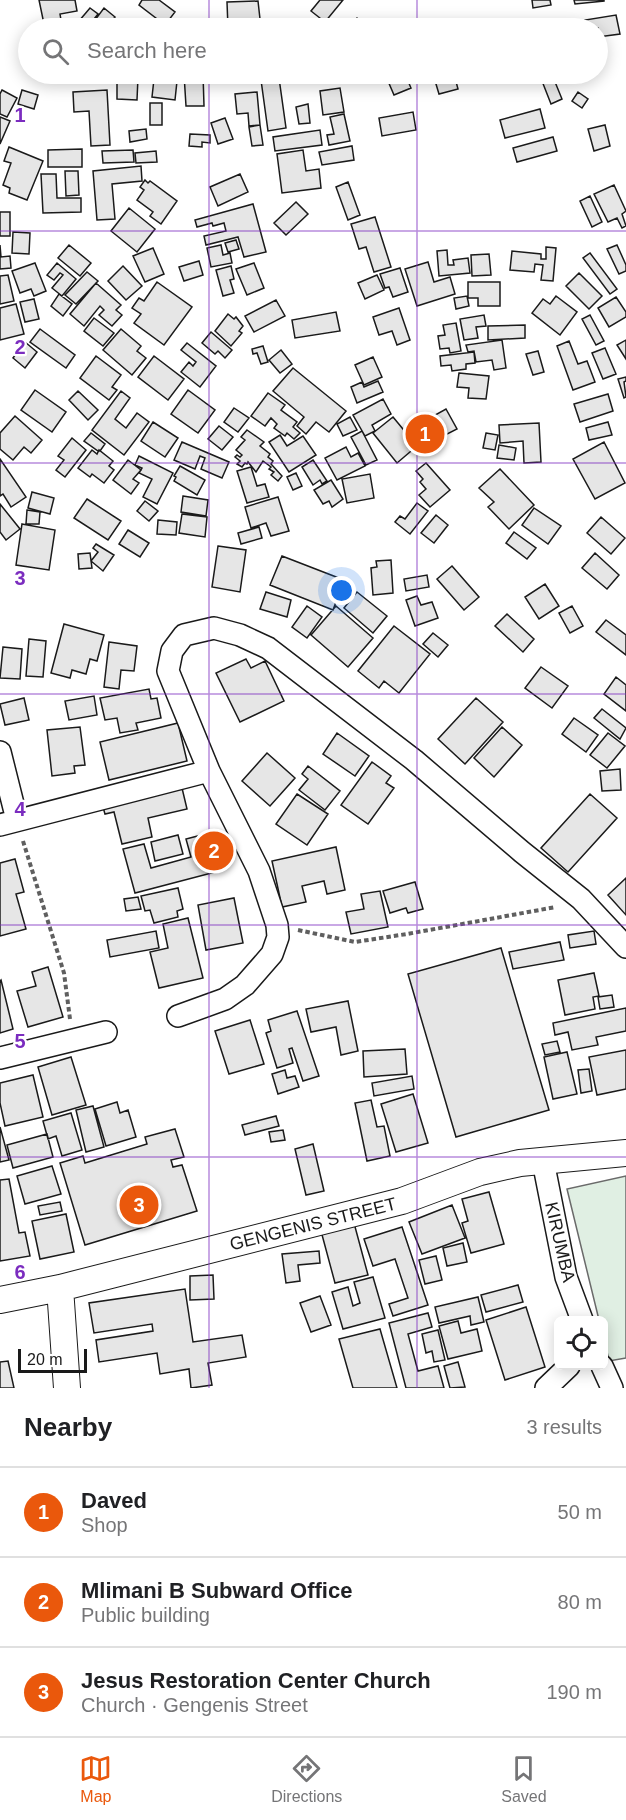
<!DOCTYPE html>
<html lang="en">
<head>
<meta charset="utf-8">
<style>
	body { margin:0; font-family:Helvetica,sans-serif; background:#f2f2f2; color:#202124 }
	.controls { position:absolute; right:18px; bottom:18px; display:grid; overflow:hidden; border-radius:9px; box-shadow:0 3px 15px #0003 }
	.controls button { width:54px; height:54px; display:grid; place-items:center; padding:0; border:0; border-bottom:2px solid #e0e0e0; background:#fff; color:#202124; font:30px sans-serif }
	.scale { position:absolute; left:18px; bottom:15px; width:69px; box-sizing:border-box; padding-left:6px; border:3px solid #1a1a1a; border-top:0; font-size:16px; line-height:21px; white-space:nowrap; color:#1a1a1a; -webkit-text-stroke:4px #fff; paint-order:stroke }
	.you { position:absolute; left:342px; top:591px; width:21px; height:21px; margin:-15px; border:4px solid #fff; border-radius:50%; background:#1a73e8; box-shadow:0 0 0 9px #1a73e833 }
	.badge { display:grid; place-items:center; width:39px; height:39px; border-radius:50%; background:#ea580c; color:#fff; font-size:20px; font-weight:700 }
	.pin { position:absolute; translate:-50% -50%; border:3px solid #fff; box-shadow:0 2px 6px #0006 }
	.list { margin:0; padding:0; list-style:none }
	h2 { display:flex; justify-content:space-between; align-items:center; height:78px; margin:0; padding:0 24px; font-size:26px }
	h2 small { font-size:20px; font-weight:400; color:#757577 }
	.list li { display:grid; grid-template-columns:39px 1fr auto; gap:18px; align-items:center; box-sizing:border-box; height:90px; padding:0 24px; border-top:2px solid #e0e0e0 }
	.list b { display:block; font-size:22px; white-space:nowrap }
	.list p { margin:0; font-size:20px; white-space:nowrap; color:#757577 }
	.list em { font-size:20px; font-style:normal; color:#757577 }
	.icon { flex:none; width:33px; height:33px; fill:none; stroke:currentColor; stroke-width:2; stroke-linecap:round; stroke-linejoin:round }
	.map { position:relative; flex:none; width:626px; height:1388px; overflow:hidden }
	.search { position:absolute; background:#fff; box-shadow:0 3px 15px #0003; left:18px; right:18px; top:18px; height:66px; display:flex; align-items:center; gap:15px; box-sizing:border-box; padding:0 21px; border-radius:33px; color:#757577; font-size:22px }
	.sheet { height:348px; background:#fff }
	nav { display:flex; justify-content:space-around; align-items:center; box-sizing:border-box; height:84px; border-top:2px solid #e0e0e0; background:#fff; font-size:16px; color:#757577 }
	nav a { display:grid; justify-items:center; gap:3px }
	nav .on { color:#ea580c }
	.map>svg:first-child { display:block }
	.green { fill:#e0efe3; stroke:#6a6a6a; stroke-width:1.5 }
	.building { fill:#e6e6e6; stroke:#1a1a1a; stroke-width:1.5 }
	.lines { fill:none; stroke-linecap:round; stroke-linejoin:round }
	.minor-casing { stroke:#1a1a1a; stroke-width:24 }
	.tertiary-casing { stroke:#1a1a1a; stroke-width:28 }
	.path { stroke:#5f5f5f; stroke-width:4; stroke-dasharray:4.5 3; stroke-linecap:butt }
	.minor { stroke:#fff; stroke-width:21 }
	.tertiary { stroke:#fff; stroke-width:26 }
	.grid { fill:none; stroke:#7b2cbf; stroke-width:1.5; stroke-opacity:0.55 }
	.labels { text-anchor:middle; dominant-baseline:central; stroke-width:4.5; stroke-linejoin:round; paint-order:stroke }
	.street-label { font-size:18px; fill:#1a1a1a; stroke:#fff }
	.grid-label { font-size:20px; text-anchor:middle; font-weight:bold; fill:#7b2cbf; stroke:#fff; stroke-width:4.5; stroke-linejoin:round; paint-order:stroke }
</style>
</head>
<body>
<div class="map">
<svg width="626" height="1388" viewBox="0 0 626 1388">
	<rect width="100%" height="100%" fill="#fff"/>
	<path class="green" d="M626 1176V1358L609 1361 604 1338V1320H599L567 1189Z"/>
	<path class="building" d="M39 0H75L77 11 60 14 61 20 44 24Z
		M142 0H159L175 12 165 25 139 5Z
		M320 0H343L325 22 311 11Z
		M532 0H550L551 5 533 8Z
		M574 0H604V1L575 4Z
		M258 1 260 19 253 20V28H228L227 2Z
		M90 8 98 14 87 28 79 21Z
		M104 8 115 17 105 28 95 20Z
		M616 15 620 34 598 37V28H587L585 20Z
		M357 18 368 26 367 28H349Z
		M184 74H203L204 106H186Z
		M385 74H405L411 88 394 95Z
		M433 74H454L458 89 439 94Z
		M117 76 138 77 137 100 117 99Z
		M553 77 562 99 551 104 542 81Z
		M279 78 286 128 268 131 261 80Z
		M154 79 177 81 175 100 152 97Z
		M340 88 344 112 323 115 320 91Z
		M2 90 17 98 7 117 0 114V94Z
		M22 90 38 95 34 109 18 104Z
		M107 90 110 145 91 146 89 111 74 112 73 92Z
		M257 92 260 125 249 126 248 113 237 114 235 94Z
		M578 92 588 99 582 108 572 101Z
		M150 103H162V125H150Z
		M308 104 310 123 299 124 296 107Z
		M540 109 545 128 505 138 500 120Z
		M413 112 416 130 382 136 379 118Z
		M344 114 350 141 329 145 327 135 334 134 330 117Z
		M0 117 10 121 0 144Z
		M225 118 233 139 218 144 211 123Z
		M260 125 263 145 252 146 249 127Z
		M605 125 610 146 594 151 588 129Z
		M146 129 147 139 130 142 129 131Z
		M320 130 322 145 275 151 273 137Z
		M190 134 210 135V143L202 142V147L189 146Z
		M553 137 557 151 517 162 513 148Z
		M352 146 354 160 322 165 319 152Z
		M9 147 43 161 27 200 9 193 10 188 3 185 11 163 4 161Z
		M82 149V167H48V150Z
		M133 150 134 162 103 163 102 151Z
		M303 150 306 171 319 169 321 188 282 193 277 154Z
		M156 151 157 162 136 163 135 153Z
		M141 166 142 181 112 184 115 219 97 220 93 171Z
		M65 171H78L79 195 66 196Z
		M41 174H56L57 198H81V212L43 213Z
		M240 174 248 192 218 206 210 187Z
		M145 180 148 183 150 181 177 201 161 224 150 216 153 212 137 200 144 190 140 187Z
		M348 182 360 215 348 220 336 187Z
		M614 185 626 211 622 214 626 226 622 228 617 218 608 222 594 194Z
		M590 196 602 222 592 227 580 201Z
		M296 202 308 214 286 235 274 223Z
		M253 204 266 252 244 257 238 237 206 245 204 236 226 231 224 223 213 226 212 223 197 227 195 220Z
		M129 208 155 229 137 252 111 231Z
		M0 212H10V236H0Z
		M375 217 391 267 374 272 366 247 359 249 351 224Z
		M13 232 30 233 29 254 12 253Z
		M236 240 239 249 228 252 225 243Z
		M0 245 1 257 10 256 11 268 0 269Z
		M69 245 91 263 80 276 58 258Z
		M221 245 223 255 230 253 232 263 211 267 207 248Z
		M617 245 626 265V271L619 274 607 249Z
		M546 247 556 248 553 281 541 280 543 265 535 264 534 272 510 270 512 251 541 254V259H546Z
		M153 248 164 274 145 282 133 256Z
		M447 250 448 265H454L453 260 468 258 470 273 439 276 437 251Z
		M590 253 617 289 610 294 583 258Z
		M489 254 491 275 472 276 471 255Z
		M199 261 203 275 184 281 179 267Z
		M428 262 434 282 450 277 455 294 417 306 405 269Z
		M35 263 46 291 34 296 31 289 20 293 12 271Z
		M57 263 76 279 62 296 52 288 63 275 60 273 54 280 47 275Z
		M254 263 264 288 247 295 236 269Z
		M123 266 142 286 126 300 108 281Z
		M231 266 234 279 230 280 234 293 223 296 216 270Z
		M400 268 408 292 393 297 389 287 385 288 380 274Z
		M87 272 98 281 76 304 65 295Z
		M579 273 602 296 589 309 566 286Z
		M8 275 14 301 0 304V276Z
		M377 275 384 290 365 299 358 283Z
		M157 282 192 307 164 345 134 323 141 314 132 308 139 298 144 301Z
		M468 282H500V306H478V298H468Z
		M96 283 121 305 116 310 122 315 112 326 99 315 104 310 100 306 84 326 70 314Z
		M59 294 72 304 63 316 51 306Z
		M467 296 469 306 456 309 454 298Z
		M556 296 577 312 560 335 532 313 543 299 550 304Z
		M616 297 626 312V317L609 327 598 308Z
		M34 299 39 319 25 322 20 302Z
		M276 300 285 316 254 332 245 316Z
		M16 304 24 334 0 340V308Z
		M399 308 410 340 397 345 392 331 379 335 373 317Z
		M336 312 340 331 295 338 292 320Z
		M228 314 234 319 236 317 243 326 239 331 242 333 231 346 215 331Z
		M484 315 486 326 476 327 478 338 464 340 460 319Z
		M590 315 604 341 596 345 582 319Z
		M94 318 114 333 103 346 84 331Z
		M456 323 461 351 450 353 449 348 440 349 438 336 445 335 443 325Z
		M525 325V338L488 340V326Z
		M40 329 75 355 66 368 30 342Z
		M121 329 141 346 137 351 146 358 132 375 103 350Z
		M211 332 232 350 225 358 218 351 215 354 202 343Z
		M502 340 506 368 494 370 492 360 476 362 474 351 468 352 466 345Z
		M626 340V359L617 345Z
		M569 341 578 364 587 361 595 382 573 390 557 346Z
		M25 342 37 352 25 368 13 358Z
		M187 343 216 366 200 387 181 372 189 362 193 366 196 362 181 350Z
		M263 346 268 362 261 364 257 353 253 354 252 349Z
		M605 348 616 374 603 379 592 353Z
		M281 350 292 364 280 373 269 360Z
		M538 351 544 372 533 375 526 354Z
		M474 352 475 363 466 364V369L452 371 451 365 441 366 440 356Z
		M96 356 121 375 112 387 117 390 109 400 80 378Z
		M154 356 184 379 168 400 138 377Z
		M373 357 382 377 364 385 355 365Z
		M293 368 346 411 329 432 316 422 306 434 297 426 304 417 273 391Z
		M459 373 489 376 486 399 468 398 469 388 457 387Z
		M626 377V381L624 382 626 397 624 398 618 379Z
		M378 381 383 392 357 403 351 387 362 382 364 387Z
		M35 390 66 412 52 432 21 410Z
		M188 390 215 410 198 433 171 414Z
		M78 391 98 410 88 420 69 400Z
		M121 391 130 398 115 419 126 428 137 413 149 422 124 455 92 430Z
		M268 393 285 405 281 410 297 422 293 427 300 433 294 439 287 433 285 436 274 428 277 424 271 418 265 426 251 416Z
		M608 394 613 411 580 422 574 404Z
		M383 399 391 414 372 425 375 431 365 436 353 415Z
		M234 408 249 418 238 432 224 422Z
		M446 409 457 429 420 448 410 429Z
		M15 416 42 440 31 453 24 447 13 460 0 449V433Z
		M350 417 357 430 343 436 337 424Z
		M393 417 417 446 397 463 373 433Z
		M153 422 178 438 165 457 141 441Z
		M608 422 612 435 589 440 586 428Z
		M539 423 541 462 524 463 523 441 500 443 499 425Z
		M219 426 233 437 222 450 208 439Z
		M247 430 264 442 260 446 270 454 268 457 273 461 271 464 282 476 278 481 271 475 274 472 269 469 271 467 263 461 256 472 248 462 247 464 245 463 242 467 237 464 240 461 235 457 237 455 240 457 242 455 236 450 245 440 241 437Z
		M362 431 377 460 366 465 351 437Z
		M91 433 105 444 100 451H98L84 441Z
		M486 433 498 435 495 450 483 448Z
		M280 435 287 446 303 436 316 455 289 472 269 442Z
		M72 438 86 450 65 477 56 470 64 460 58 456Z
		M182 442 229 462 222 478 201 469 205 458 200 456 195 469 174 460Z
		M604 442 625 483 595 499 573 459Z
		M499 445 516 448 514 460 497 458Z
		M346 447 351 457 358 453 365 466 337 480 325 458Z
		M92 450 97 454 99 450 113 461 109 466 114 470 104 483 92 474 90 477 78 468Z
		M139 456 173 473 157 504 143 497 152 479 139 473 142 468 135 465Z
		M0 459 26 497 11 507 3 494 0 496Z
		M128 460 141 470 133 479 139 483 131 494 113 480Z
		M313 460 327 481 322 484 320 480 313 485 302 467Z
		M426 463 450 490 430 507 419 495 426 489 420 482 423 479 416 471Z
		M180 466 205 480 197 495 174 481 176 477 174 476Z
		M251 467 257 486 265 484 269 497 247 503 237 471Z
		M500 469 534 505 509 529 488 507 494 502 479 488Z
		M296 473 302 486 293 490 287 477Z
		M370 474 374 498 347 503 342 479Z
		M331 480 343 499 332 507 329 501 323 504 314 490Z
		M32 492 54 498 50 514 28 508Z
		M183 496 208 500 206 516 181 512Z
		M278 497 289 531 271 536 266 523 251 528 245 507Z
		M87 499 121 521 108 540 74 518Z
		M145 501 158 511 149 521 137 511Z
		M417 503 428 511 410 534 395 522 400 516 405 519Z
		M0 504 20 529 6 540 0 532Z
		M534 508 561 526 548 544 522 525Z
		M27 510 40 512 39 524H26Z
		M182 514 207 517 205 537 179 533Z
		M436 515 448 525 434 543 421 533Z
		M601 517 625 538 611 554 587 533Z
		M158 520 177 522 176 535 157 534Z
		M22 524 55 530 49 570 16 565Z
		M259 527 262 538 241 544 238 533Z
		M128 530 149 543 140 557 119 544Z
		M514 532 536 548 527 559 506 543Z
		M96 544 114 555 103 571 91 561 98 552 93 548Z
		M218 546 246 550 240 592 212 587Z
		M90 553 92 568 79 569 78 554Z
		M595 553 619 575 607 589 582 568Z
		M282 556 344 580 333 610 270 585Z
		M391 560 393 593 373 595 371 568 377 567 376 561Z
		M452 566 479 597 464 610 437 579Z
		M427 575 429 587 406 591 404 579Z
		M545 584 559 606 539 619 525 597Z
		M266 592 291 600 287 617 260 609Z
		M357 592 387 616 373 633 344 608Z
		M417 596 421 605 432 602 438 618 415 626 406 600Z
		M307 606 322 617 307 638 292 627Z
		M336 606 373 638 348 667 311 635Z
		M572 606 583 626 570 633 559 613Z
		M507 614 534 639 523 652 495 626Z
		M606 620 626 635V655L596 632Z
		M64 624 104 635 97 661 90 659 86 674 72 670 70 678 51 673Z
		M394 626 430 654 399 693 384 681 379 688 358 671Z
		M433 633 448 645 438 657 423 644Z
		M29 639 46 641 43 677 26 676Z
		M109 642 137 646 134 671 121 670 119 689 104 687Z
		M3 647 22 649 20 679 0 678Z
		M246 659 251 668 265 661 284 701 240 722 216 673Z
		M541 667 568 686 552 708 525 688Z
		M616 677 626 685V711L604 694Z
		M149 689 151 699 157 698 161 718 136 723 138 730 120 733 117 718 105 720 100 698Z
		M94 696 97 715 69 720 65 701Z
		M24 698 29 720 5 725 0 704Z
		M476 698 503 722 465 764 438 739Z
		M602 709 626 728 620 739 594 718Z
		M574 718 598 735 586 752 562 734Z
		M178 723 187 761 109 780 100 742Z
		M80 727 85 765 74 766 75 773 52 776 47 730Z
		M502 727 522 745 494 777 474 758Z
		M337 733 369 756 355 776 323 754Z
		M608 733 625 746 607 768 590 755Z
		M267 753 295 778 270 806 242 781Z
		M372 762 391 776 386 783 394 788 368 824 341 805Z
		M308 766 340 791 325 810 299 790 308 779 302 774Z
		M620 769 621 790 602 791 600 771Z
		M182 788 187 809 148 818 152 837 122 844 114 812 105 814 103 807Z
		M297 794 328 814 307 845 276 824Z
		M590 794 617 818 568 872 541 848Z
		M213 832 223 870 135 893 123 849 144 844 151 868 191 857 186 839Z
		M178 835 183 854 155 861 151 842Z
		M336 847 345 890 327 894 324 881 302 886 306 902 282 907 272 861Z
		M15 859 24 892 16 894 26 929 0 936V863Z
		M626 878V915L608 895Z
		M415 882 423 909 408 913 406 908 390 913 383 891Z
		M178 888 183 909 177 911 178 917 154 923 150 910 145 911 141 896Z
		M380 891 388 927 351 934 346 912 364 909 361 894Z
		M138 897 141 909 126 911 124 899Z
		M234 898 243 943 206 950 198 905Z
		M188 918 203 978 159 988 150 952 168 948 163 924Z
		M156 931 159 948 110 957 107 940Z
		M594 931 596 944 570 948 568 935Z
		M560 942 564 960 513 969 509 952Z
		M501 948 549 1110 456 1137 408 974Z
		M48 967 63 1017 28 1027 17 991 36 986 32 972Z
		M594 973 599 996 593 997 595 1009 565 1015 558 980Z
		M1 980 13 1029 0 1033V981Z
		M612 995 614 1007 600 1009 598 997Z
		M348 1001 358 1051 341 1055 336 1027 311 1032 306 1009Z
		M626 1008V1031L596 1037 598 1045 572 1050 568 1032 555 1035 553 1023Z
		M297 1011 319 1076 303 1081 292 1048 289 1049 293 1063 277 1068 266 1033 271 1031 268 1020Z
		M250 1020 264 1064 229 1074 215 1031Z
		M557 1041 560 1052 545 1055 542 1044Z
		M405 1049 407 1074 364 1077 363 1051Z
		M626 1050V1089L597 1095 589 1057Z
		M567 1052 577 1094 553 1099 544 1057Z
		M71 1057 86 1105 52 1115 38 1067Z
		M589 1069 592 1091 581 1093 578 1070Z
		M285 1070 287 1078 295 1076 299 1087 278 1094 272 1074Z
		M33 1075 43 1117 5 1126 0 1103V1083Z
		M412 1076 414 1089 374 1096 372 1083Z
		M413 1094 428 1143 396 1152 381 1104Z
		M371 1100 377 1127 384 1126 390 1156 367 1161 355 1103Z
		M117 1102 120 1113 128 1110 136 1137 106 1146 95 1109Z
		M93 1106 104 1147 86 1152 76 1110Z
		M71 1113 82 1150 62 1156 56 1136 48 1139 43 1121Z
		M276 1116 279 1126 245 1135 242 1125Z
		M0 1127 9 1160 0 1162Z
		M175 1129 184 1157 171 1160 173 1167 182 1165 197 1211 85 1245 60 1163 83 1156 85 1163 147 1144 145 1137Z
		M283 1130 285 1140 271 1142 269 1132Z
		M47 1134 53 1157 13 1168 7 1145Z
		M313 1144 324 1191 306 1195 295 1149Z
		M52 1166 61 1194 25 1204 17 1176Z
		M9 1179 19 1233 25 1232 30 1256 0 1261V1180Z
		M489 1192 504 1244 471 1253 462 1223 468 1221 462 1199Z
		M60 1202 62 1211 40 1215 38 1206Z
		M452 1205 465 1238 422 1254 409 1222Z
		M66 1214 74 1252 40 1259 32 1221Z
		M354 1223 368 1275 335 1283 321 1231Z
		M402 1227 428 1305 393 1316 389 1304 408 1298 395 1259 373 1266 364 1239Z
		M463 1243 467 1262 447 1266 443 1248Z
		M319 1251 320 1263 298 1265 300 1281 286 1283 282 1254Z
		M436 1256 442 1280 425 1284 419 1260Z
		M213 1275 214 1299 190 1300V1276Z
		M373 1277 385 1318 343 1329 332 1292 348 1287 353 1306 360 1303 354 1282Z
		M518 1285 523 1302 486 1312 481 1295Z
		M185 1289 193 1342 242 1335 246 1357 208 1363 212 1385 191 1388 189 1369 160 1374 157 1353 99 1362 96 1340 153 1331 152 1324 94 1333 89 1303Z
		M320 1296 331 1325 311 1332 300 1303Z
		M478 1297 484 1322 471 1325 470 1316 439 1323 435 1307Z
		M526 1307 545 1367 505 1380 486 1320Z
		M428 1313 432 1327 408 1334 418 1371 438 1366 444 1388H406L389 1323Z
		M458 1321 461 1333 477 1329 482 1351 448 1359 439 1326Z
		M380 1329 397 1388H353L339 1339Z
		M438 1330 445 1360 434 1362 432 1351 426 1353 422 1334Z
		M8 1361 14 1388H0V1362Z
		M458 1362 465 1387 450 1388 444 1366Z"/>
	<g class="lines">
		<g class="minor-casing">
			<path id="minor" d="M0 752 17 820
				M0 825 209 771
				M178 1016 225 999 245 985 272 954 278 937 277 925 259 871 209 771 168 671 172 651 184 635 214 628 240 635 268 648 414 760 522 852 581 899 626 947
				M0 1058 106 1032
				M543 1161 566 1277 582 1320
				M602 1366 612 1388
				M546 1388 569 1366"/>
		</g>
		<g class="tertiary-casing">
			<path id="tertiary" d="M60 1288 67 1388
				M0 1300 60 1288 402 1201 480 1172 520 1163 626 1153"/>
		</g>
		<path class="path" d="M23 841 64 973 70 1019
			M298 930 355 942 407 934 556 907"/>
		<use href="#minor" class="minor"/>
		<use href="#tertiary" class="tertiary"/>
	</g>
	<path class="grid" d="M209 0V28M417 0V28M209 74V1388M417 74V1388M0 231H626M0 463H626M0 694H626M0 925H626M0 1157H626"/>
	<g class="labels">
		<g class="street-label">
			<text transform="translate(313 1224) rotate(-14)">GENGENIS STREET</text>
			<text transform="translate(560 1242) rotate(77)">KIRUMBA</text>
		</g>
	</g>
	<g class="grid-label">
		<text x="20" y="122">1</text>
		<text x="20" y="354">2</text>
		<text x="20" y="585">3</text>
		<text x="20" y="816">4</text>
		<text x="20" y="1048">5</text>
		<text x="20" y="1279">6</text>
	</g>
</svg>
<div class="controls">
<button><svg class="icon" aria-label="locate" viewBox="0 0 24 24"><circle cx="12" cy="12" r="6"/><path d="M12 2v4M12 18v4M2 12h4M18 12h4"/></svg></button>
</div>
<div class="scale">20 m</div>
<div class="you"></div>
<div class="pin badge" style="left:425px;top:434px">1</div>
<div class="pin badge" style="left:214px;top:851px">2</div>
<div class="pin badge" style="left:139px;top:1205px">3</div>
<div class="search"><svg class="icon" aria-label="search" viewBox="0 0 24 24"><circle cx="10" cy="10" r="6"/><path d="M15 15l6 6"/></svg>Search here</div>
</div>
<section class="sheet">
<h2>Nearby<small>3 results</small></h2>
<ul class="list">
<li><span class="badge">1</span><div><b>Daved</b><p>Shop</p></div><em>50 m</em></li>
<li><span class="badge">2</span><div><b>Mlimani B Subward Office</b><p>Public building</p></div><em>80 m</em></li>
<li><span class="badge">3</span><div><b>Jesus Restoration Center Church</b><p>Church · Gengenis Street</p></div><em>190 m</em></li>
</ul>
</section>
<nav>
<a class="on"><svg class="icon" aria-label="map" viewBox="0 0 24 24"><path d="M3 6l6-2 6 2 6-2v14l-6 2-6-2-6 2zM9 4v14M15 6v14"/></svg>Map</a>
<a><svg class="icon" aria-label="directions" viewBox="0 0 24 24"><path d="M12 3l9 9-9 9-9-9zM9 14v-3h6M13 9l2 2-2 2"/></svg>Directions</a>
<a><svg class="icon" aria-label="saved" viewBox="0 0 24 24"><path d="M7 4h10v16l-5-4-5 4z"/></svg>Saved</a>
</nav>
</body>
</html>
